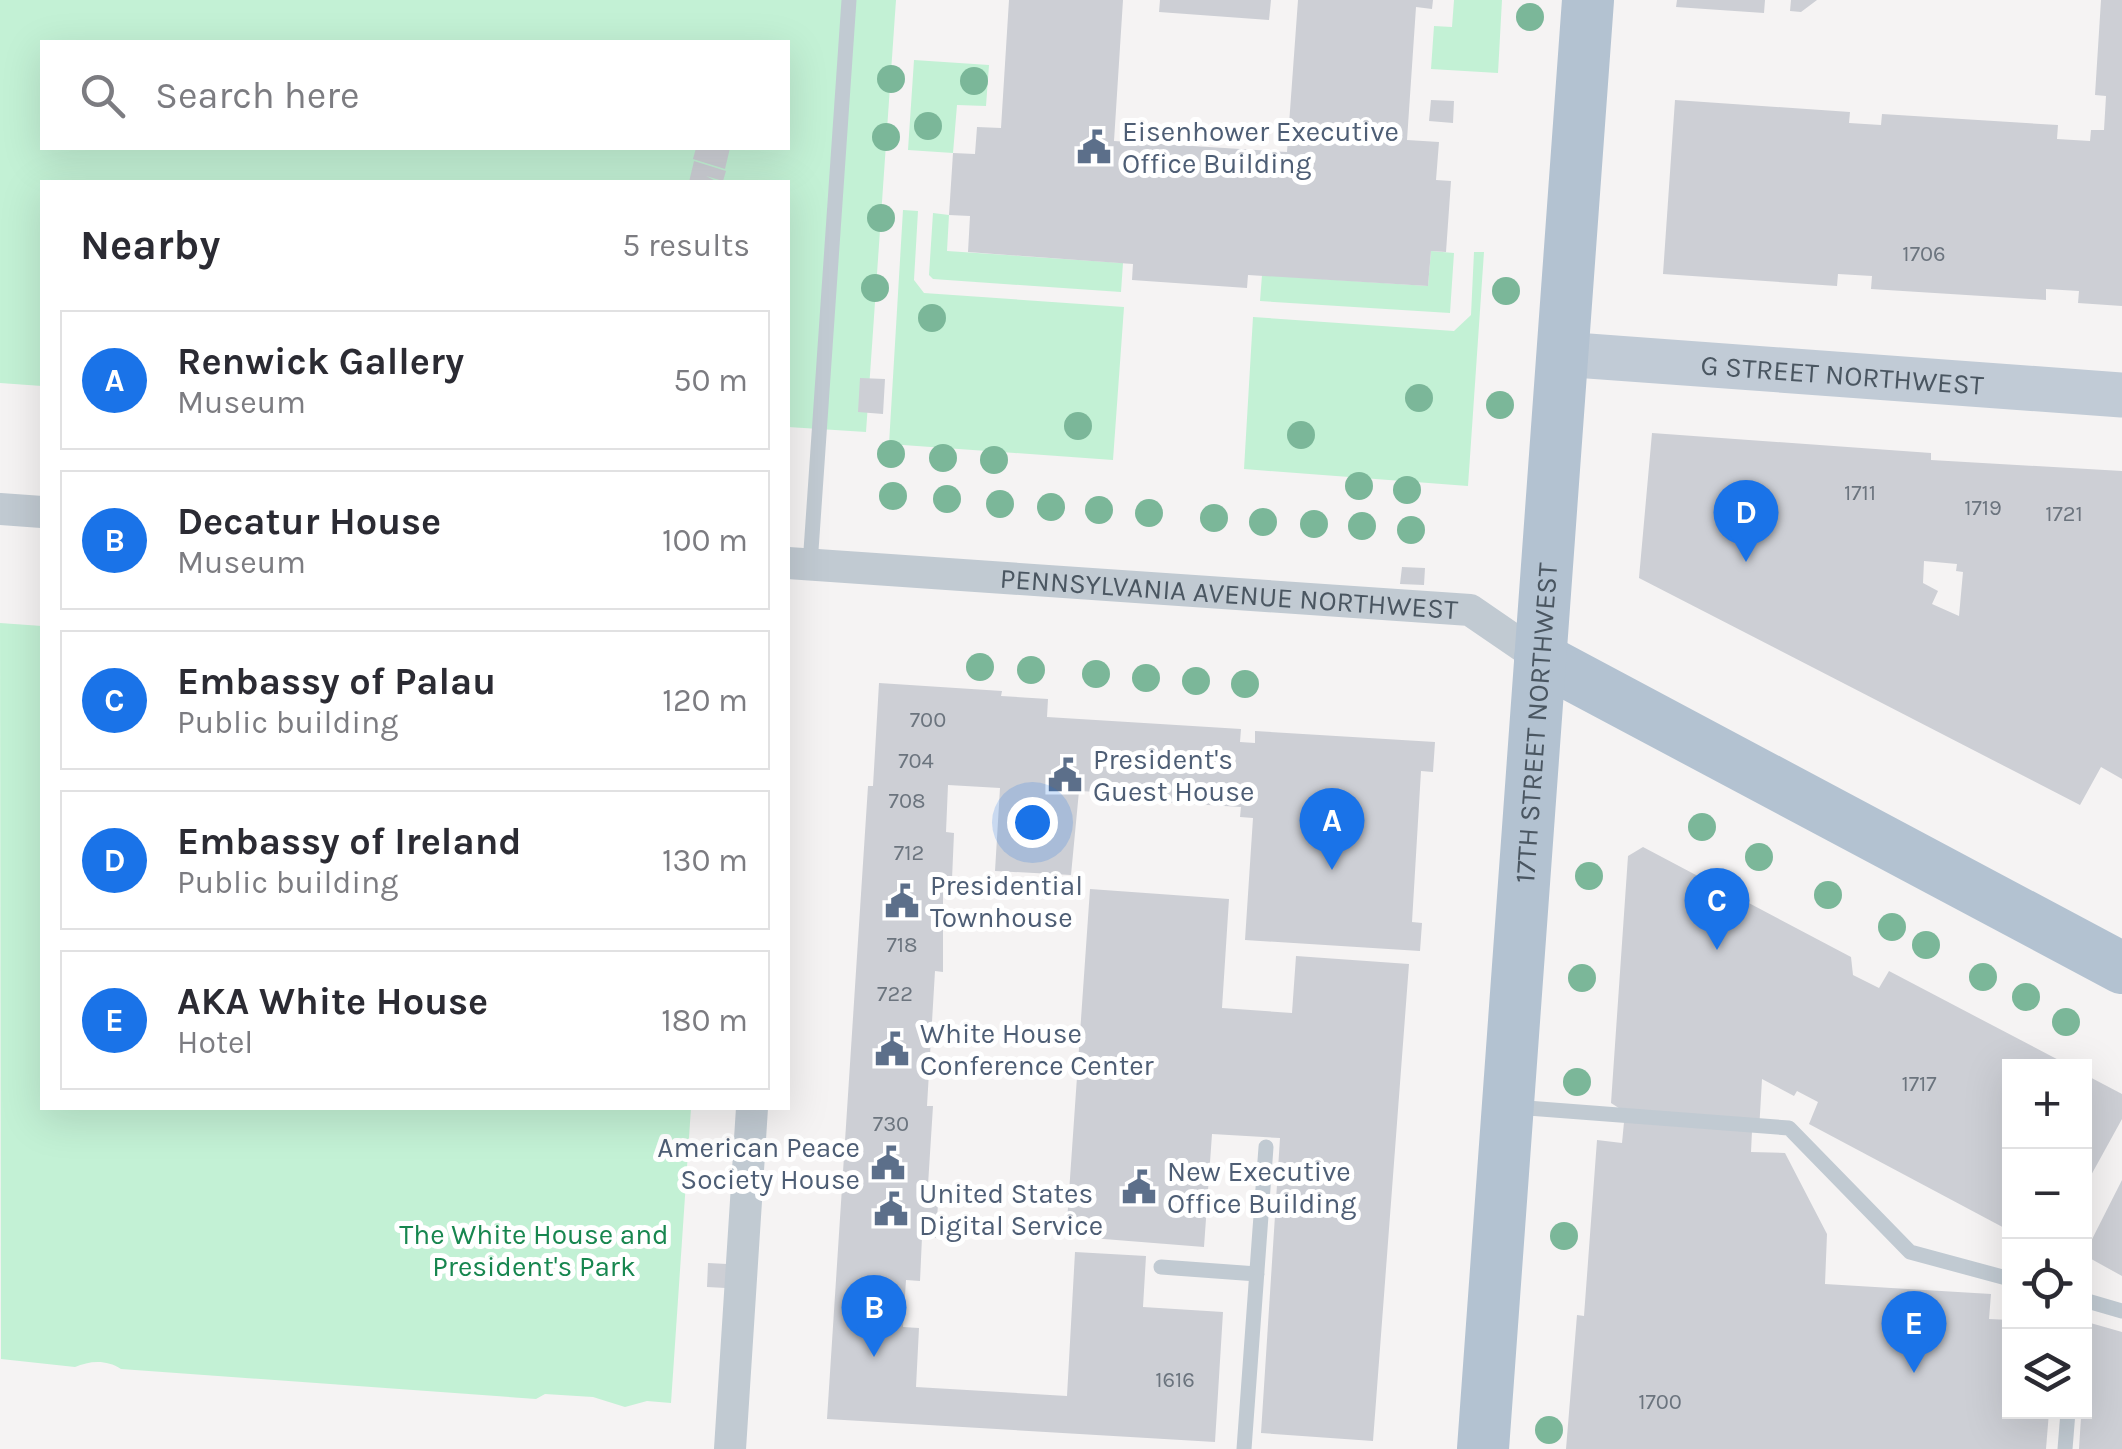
<!DOCTYPE html>
<html lang="en">
<head>
<meta charset="utf-8">
<style>
	body { margin:0; font-family:Karla,sans-serif; background:#f2f2f3; color:#2b2b33 }
	.controls { position:absolute; right:30px; bottom:30px; display:grid; overflow:hidden; border-radius:0px; box-shadow:0 10px 40px #0002 }
	.controls button { width:90px; height:90px; display:grid; place-items:center; padding:0; border:0; border-bottom:2px solid #e1e1e2; background:#fff; color:#2b2b33; font:50px sans-serif }
	.you { position:absolute; left:1032px; top:822px; width:35px; height:35px; margin:-25px; border:8px solid #fff; border-radius:50%; background:#1a73e8; box-shadow:0 0 0 15px #1a73e833 }
	.badge { display:grid; place-items:center; width:65px; height:65px; border-radius:50%; background:#1a73e8; color:#fff; font-size:32px; font-weight:700 }
	.pin { position:absolute; translate:-50% -82px; filter:drop-shadow(0 2px 5px #0008) }
	.pin::after { content:''; position:absolute; top:52px; width:35px; height:30px; background:inherit; clip-path:polygon(0 0,100% 0,50% 100%) }
	.list { margin:0; padding:0; list-style:none }
	h2 { display:flex; justify-content:space-between; align-items:center; height:130px; margin:0; padding:0 40px; font-size:42px }
	h2 small { font-size:32px; font-weight:400; color:#7c7c81 }
	.list li { display:grid; grid-template-columns:65px 1fr auto; gap:30px; align-items:center; box-sizing:border-box; height:140px; margin:0 20px 20px; padding:0 20px; border:2px solid #e1e1e2; border-radius:0px }
	.list b { display:block; font-size:38px; white-space:nowrap }
	.list p { margin:0; font-size:32px; white-space:nowrap; color:#7c7c81 }
	.list em { font-size:32px; font-style:normal; color:#7c7c81 }
	.icon { flex:none; width:55px; height:55px; fill:none; stroke:currentColor; stroke-width:2; stroke-linecap:round; stroke-linejoin:round }
	.map { position:relative; flex:none; width:2122px; height:1449px; overflow:hidden }
	.search { position:absolute; background:#fff; box-shadow:0 10px 40px #0002; left:40px; top:40px; width:750px; height:110px; display:flex; align-items:center; gap:25px; box-sizing:border-box; padding:0 35px; border-radius:0px; color:#7c7c81; font-size:38px }
	.panel { position:absolute; background:#fff; box-shadow:0 10px 40px #0002; left:40px; top:180px; width:750px; height:930px; border-radius:0px }
	.map>svg:first-child { display:block }
	.green { fill:#c3f1d5; fill-rule:evenodd }
	.building { fill:#cdcfd5; fill-rule:evenodd }
	.lines { fill:none; stroke-linecap:round; stroke-linejoin:round }
	.lane { stroke:#c1cad2; stroke-width:15 }
	.street { stroke:#c1cad2; stroke-width:32 }
	.secondary { stroke:#c1cbd6; stroke-width:45 }
	.primary { stroke:#b3c2d1; stroke-width:52 }
	.tree { fill:#7bb799 }
	.labels { text-anchor:middle; dominant-baseline:central; stroke-width:10; stroke-linejoin:round; paint-order:stroke }
	.number-label { font-size:22px; fill:#6b747e }
	.service-label { font-size:28px; fill:#4e5e75; stroke:#fff; text-anchor:start }
	.street-label { font-size:28px; fill:#4a5661; stroke:#fff }
	.park-label { font-size:28px; fill:#17864f; stroke:#fff }
</style>
</head>
<body>
<div class="map">
<svg width="2122" height="1449" viewBox="0 0 2122 1449">
	<rect width="100%" height="100%" fill="#f5f3f3"/>
	<path class="green" d="M0 0H896L866 432 788 427V182H42V386L0 383ZM42 42H788V148H42Z
		M1454 0H1502L1498 73 1431 69 1434 26 1452 27Z
		M914 60 989 65 986 106 957 105 953 153 908 150Z
		M903 210 918 211 914 280 924 293 1124 307 1113 460 889 444Z
		M933 213 949 215 947 251 1123 263 1121 292 933 279 929 275Z
		M1431 251 1454 253 1450 313 1260 301 1262 275 1428 286Z
		M1474 252H1484L1468 486 1244 469 1253 317 1454 331 1471 315Z
		M0 623 42 626V1108H691L671 1403 647 1401 625 1407 593 1397 545 1394 536 1399 121 1369C106 1359 89 1361 75 1367L1 1359Z"/>
	<path class="building" d="M1009 0H1123L1114 141 1287 152 1298 0H1433L1432 9 1416 7 1407 140 1439 142 1436 180 1451 181 1446 252 1431 251 1428 286 1248 275 1247 288 1132 280 1133 264 968 252 970 216 949 215 953 153 975 154 977 127 1001 128Z
		M1160 0H1271L1269 20 1159 12Z
		M1677 0H1765L1764 13 1676 7Z
		M1791 0H1817L1801 12 1790 11Z
		M2101 0H2122V306L2078 303 2079 291 2046 289V300L1871 289 1872 276 1838 274 1837 286 1663 274 1675 100 1850 112 1849 123 1881 125 1882 114 2058 125 2057 139 2090 141 2091 130H2104L2106 96 2095 95Z
		M1431 100 1454 101 1453 123 1429 121Z
		M696 148H730L725 169 693 159Z
		M694 161 726 171 723 181 706 176 718 182H689Z
		M860 378 885 379 883 414 858 412Z
		M1652 433 1931 453V460L2122 471V779L2101 767 2080 805 1639 578ZM1924 561 1957 564 1956 571 1963 572 1959 616 1932 604 1938 591 1923 583Z
		M1402 567 1425 568 1424 585 1400 584Z
		M879 683 1002 691 1001 696 1048 699 1047 717 1241 729 1240 742 1255 743V731L1435 742 1433 772 1421 771 1412 922 1422 923 1420 951 1245 940 1253 818 1240 817 1241 807 1158 802V795L1079 791 1071 875 995 871 1000 788 948 785 946 832 954 833 952 879 951 884 943 883V972L935 971 927 1106H933L928 1185H939L936 1238 922 1237 920 1281 906 1280 903 1327 919 1328 916 1387 1067 1396 1075 1252 1146 1256 1143 1307 1223 1312 1215 1442 827 1419 868 786H873Z
		M1643 847 1851 957 1853 975 1879 988 1889 971 2070 1066H2010V1231L1809 1124 1818 1102 1797 1091 1794 1096 1762 1079 1759 1131H1752L1751 1152 1785 1153 1827 1234 1825 1284 1991 1294 1989 1319 2010 1320V1412H2049L2046 1449H1566L1577 1315 1584 1316 1597 1140 1622 1143 1625 1112 1611 1103 1628 856Z
		M1090 889 1229 899 1222 1008 1292 1013 1296 956 1409 964 1373 1441 1261 1433 1280 1138 1212 1134 1204 1247 1066 1236Z
		M2084 1074 2122 1094V1119L2084 1188Z
		M2122 1180V1276L2084 1255Z
		M708 1263 727 1264 726 1288 707 1287Z
		M2087 1322 2122 1332V1449H2079Z"/>
	<g class="lines">
		<path class="lane" d="M810 565 849 0
			M1514 1107 1789 1128 1910 1252 2010 1279
			M1161 1267 1257 1274
			M2084 1300 2122 1311
			M1244 1449 1266 1147
			M2065 1449 2068 1412"/>
		<g class="street">
			<path d="M0 509 42 512"/>
			<path id="s1" d="M788 563 1470 610 1540 658"/>
			<path d="M730 1449 752 1108"/>
		</g>
		<path class="secondary" id="s2" d="M1561 354 2122 395"/>
		<g class="primary">
			<path d="M1540 658 2122 968"/>
			<path id="s3" d="M1483 1449 1588 0"/>
		</g>
	</g>
	<g class="tree">
		<circle cx="1530" cy="17" r="14"/>
		<circle cx="891" cy="79" r="14"/>
		<circle cx="974" cy="81" r="14"/>
		<circle cx="928" cy="126" r="14"/>
		<circle cx="886" cy="137" r="14"/>
		<circle cx="881" cy="218" r="14"/>
		<circle cx="875" cy="288" r="14"/>
		<circle cx="1506" cy="291" r="14"/>
		<circle cx="932" cy="318" r="14"/>
		<circle cx="1419" cy="398" r="14"/>
		<circle cx="1500" cy="405" r="14"/>
		<circle cx="1078" cy="426" r="14"/>
		<circle cx="1301" cy="435" r="14"/>
		<circle cx="891" cy="454" r="14"/>
		<circle cx="943" cy="458" r="14"/>
		<circle cx="994" cy="460" r="14"/>
		<circle cx="1359" cy="486" r="14"/>
		<circle cx="1407" cy="490" r="14"/>
		<circle cx="893" cy="496" r="14"/>
		<circle cx="947" cy="499" r="14"/>
		<circle cx="1000" cy="504" r="14"/>
		<circle cx="1051" cy="507" r="14"/>
		<circle cx="1099" cy="510" r="14"/>
		<circle cx="1149" cy="513" r="14"/>
		<circle cx="1214" cy="518" r="14"/>
		<circle cx="1263" cy="522" r="14"/>
		<circle cx="1314" cy="524" r="14"/>
		<circle cx="1362" cy="526" r="14"/>
		<circle cx="1411" cy="530" r="14"/>
		<circle cx="980" cy="667" r="14"/>
		<circle cx="1031" cy="670" r="14"/>
		<circle cx="1096" cy="674" r="14"/>
		<circle cx="1146" cy="678" r="14"/>
		<circle cx="1196" cy="681" r="14"/>
		<circle cx="1245" cy="684" r="14"/>
		<circle cx="1702" cy="827" r="14"/>
		<circle cx="1759" cy="857" r="14"/>
		<circle cx="1589" cy="876" r="14"/>
		<circle cx="1828" cy="895" r="14"/>
		<circle cx="1892" cy="927" r="14"/>
		<circle cx="1926" cy="945" r="14"/>
		<circle cx="1983" cy="977" r="14"/>
		<circle cx="1582" cy="978" r="14"/>
		<circle cx="2026" cy="997" r="14"/>
		<circle cx="2066" cy="1022" r="14"/>
		<circle cx="1577" cy="1082" r="14"/>
		<circle cx="1564" cy="1236" r="14"/>
		<circle cx="1549" cy="1430" r="14"/>
	</g>
	<defs>
		<g id="civic-bare" transform="scale(2.7)"><path d="M-.6-6.5H3V-4.5H.6V-3L4-1V1h2V6H-6V1h2V-1L-.6-3ZM-1.2 2.5V6h2.4V2.5Z" fill="#5c6f8a" stroke="#fff" stroke-width="2.5" paint-order="stroke"/></g>
	</defs>
	<g fill-rule="evenodd">
		<use href="#civic-bare" x="1094" y="147"/>
		<use href="#civic-bare" x="1065" y="775"/>
		<use href="#civic-bare" x="902" y="901"/>
		<use href="#civic-bare" x="892" y="1049"/>
		<use href="#civic-bare" x="888" y="1163"/>
		<use href="#civic-bare" x="1139" y="1187"/>
		<use href="#civic-bare" x="891" y="1209"/>
	</g>
	<g class="labels">
		<g class="number-label">
			<text x="1924" y="254">1706</text>
			<text x="1860" y="493">1711</text>
			<text x="1983" y="508">1719</text>
			<text x="2064" y="514">1721</text>
			<text x="928" y="720">700</text>
			<text x="916" y="761">704</text>
			<text x="907" y="801">708</text>
			<text x="909" y="853">712</text>
			<text x="902" y="945">718</text>
			<text x="895" y="994">722</text>
			<text x="1919" y="1084">1717</text>
			<text x="891" y="1124">730</text>
			<text x="1175" y="1380">1616</text>
			<text x="1660" y="1402">1700</text>
		</g>
		<g class="service-label">
			<text x="1122" y="131">Eisenhower Executive<tspan x="1122" dy="32">Office Building</tspan></text>
			<text x="1093" y="759">President's<tspan x="1093" dy="32">Guest House</tspan></text>
			<text x="930" y="885">Presidential<tspan x="930" dy="32">Townhouse</tspan></text>
			<text x="920" y="1033">White House<tspan x="920" dy="32">Conference Center</tspan></text>
			<text x="860" y="1147" text-anchor="end">American Peace<tspan x="860" dy="32">Society House</tspan></text>
			<text x="1167" y="1171">New Executive<tspan x="1167" dy="32">Office Building</tspan></text>
			<text x="919" y="1193">United States<tspan x="919" dy="32">Digital Service</tspan></text>
		</g>
		<g class="street-label">
			<text stroke="none"><textPath href="#s2" startOffset="282">G STREET NORTHWEST</textPath></text>
			<text stroke="none"><textPath href="#s1" startOffset="442">PENNSYLVANIA AVENUE NORTHWEST</textPath></text>
			<text stroke="none"><textPath href="#s3" startOffset="728">17TH STREET NORTHWEST</textPath></text>
		</g>
		<g class="park-label">
			<text x="534" y="1234">The White House and<tspan x="534" dy="32">President's Park</tspan></text>
		</g>
	</g>
</svg>
<div class="controls">
<button>+</button>
<button>−</button>
<button><svg class="icon" aria-label="locate" viewBox="0 0 24 24"><circle cx="12" cy="12" r="6"/><path d="M12 2v4M12 18v4M2 12h4M18 12h4"/></svg></button>
<button><svg class="icon" aria-label="layers" viewBox="0 0 24 24"><path d="M12 4l9 5-9 5-9-5zM3 14l9 5 9-5"/></svg></button>
</div>
<div class="you"></div>
<div class="pin badge" style="left:1332px;top:870px">A</div>
<div class="pin badge" style="left:874px;top:1357px">B</div>
<div class="pin badge" style="left:1717px;top:950px">C</div>
<div class="pin badge" style="left:1746px;top:562px">D</div>
<div class="pin badge" style="left:1914px;top:1373px">E</div>
<div class="search"><svg class="icon" aria-label="search" viewBox="0 0 24 24"><circle cx="10" cy="10" r="6"/><path d="M15 15l6 6"/></svg>Search here</div>
<section class="panel">
<h2>Nearby<small>5 results</small></h2>
<ul class="list">
<li><span class="badge">A</span><div><b>Renwick Gallery</b><p>Museum</p></div><em>50 m</em></li>
<li><span class="badge">B</span><div><b>Decatur House</b><p>Museum</p></div><em>100 m</em></li>
<li><span class="badge">C</span><div><b>Embassy of Palau</b><p>Public building</p></div><em>120 m</em></li>
<li><span class="badge">D</span><div><b>Embassy of Ireland</b><p>Public building</p></div><em>130 m</em></li>
<li><span class="badge">E</span><div><b>AKA White House</b><p>Hotel</p></div><em>180 m</em></li>
</ul>
</section>
</div>
</body>
</html>
